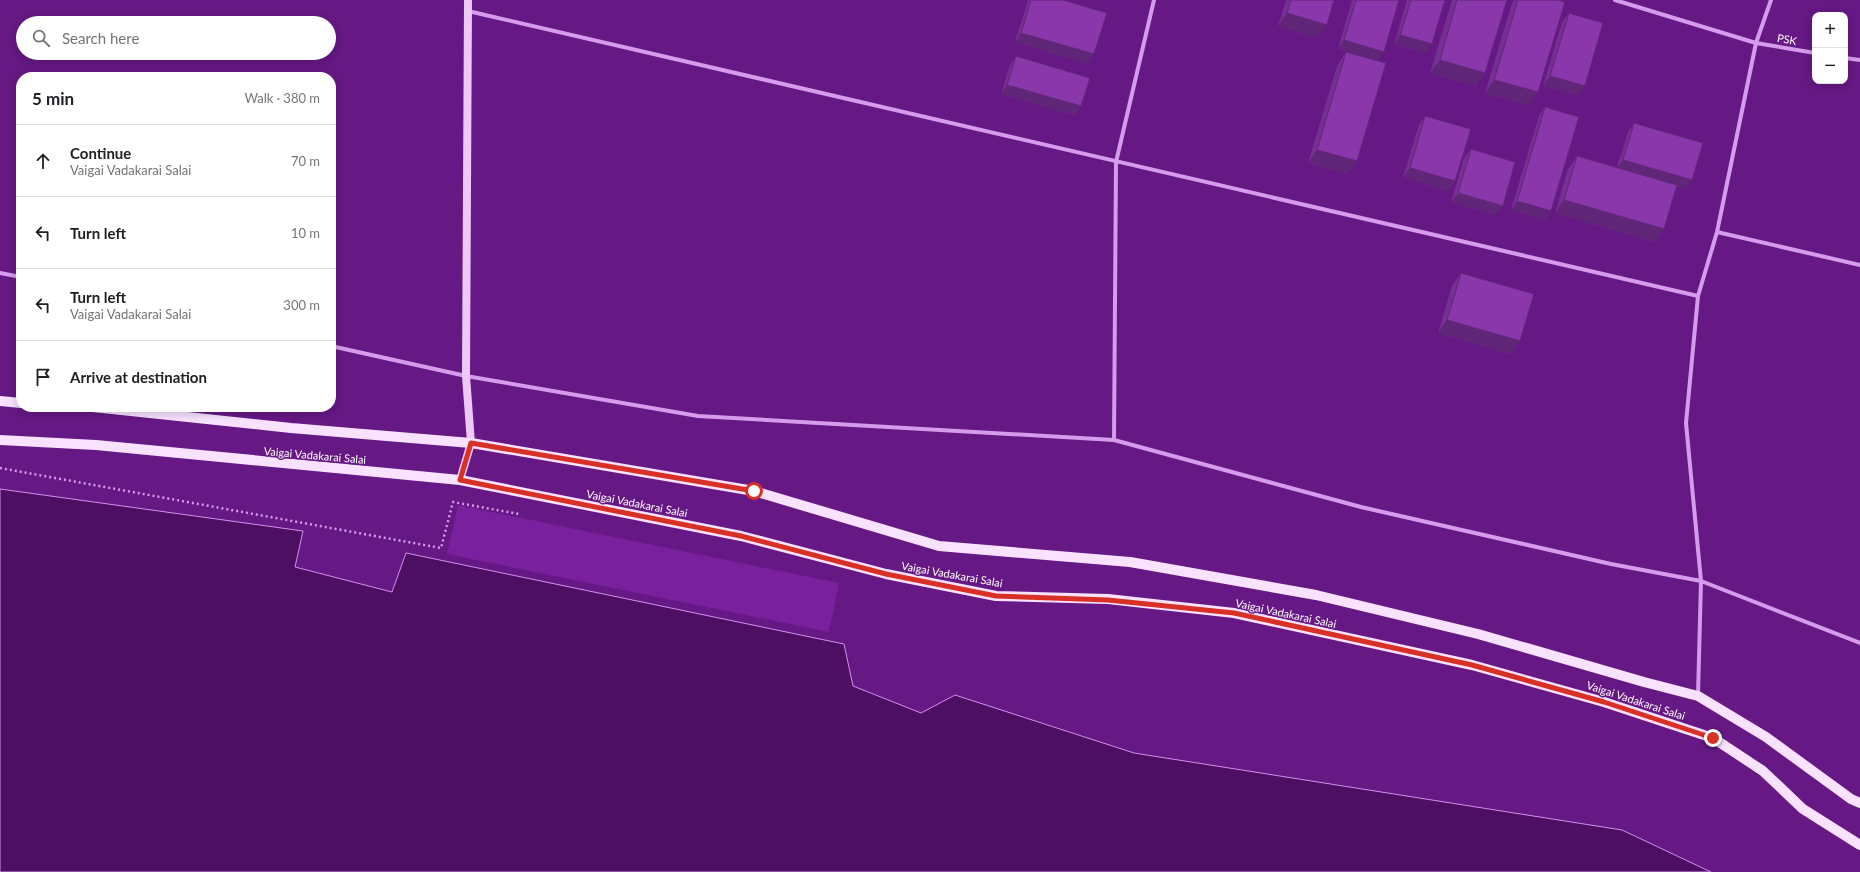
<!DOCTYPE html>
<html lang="en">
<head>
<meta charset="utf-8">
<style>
	body { margin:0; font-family:Lato,sans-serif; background:#f2f2f2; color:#202124 }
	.controls { position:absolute; right:12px; top:12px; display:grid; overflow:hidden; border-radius:8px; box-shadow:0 2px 10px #0003 }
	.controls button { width:36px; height:36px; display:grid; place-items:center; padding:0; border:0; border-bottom:1px solid #e0e0e0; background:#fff; color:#202124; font:20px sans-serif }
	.stop { position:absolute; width:12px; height:12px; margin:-9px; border:3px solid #d93025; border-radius:50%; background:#fff }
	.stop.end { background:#d93025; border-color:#fff; box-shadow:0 1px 4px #0008 }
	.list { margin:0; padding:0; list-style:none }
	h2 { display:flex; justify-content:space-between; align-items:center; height:52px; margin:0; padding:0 16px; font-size:17px }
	h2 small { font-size:13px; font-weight:400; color:#757577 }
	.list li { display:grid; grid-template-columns:26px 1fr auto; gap:12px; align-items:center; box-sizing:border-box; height:72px; padding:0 16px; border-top:1px solid #e0e0e0 }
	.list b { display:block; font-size:15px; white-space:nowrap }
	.list p { margin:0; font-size:13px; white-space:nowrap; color:#757577 }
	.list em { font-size:13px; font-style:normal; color:#757577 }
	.icon { flex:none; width:22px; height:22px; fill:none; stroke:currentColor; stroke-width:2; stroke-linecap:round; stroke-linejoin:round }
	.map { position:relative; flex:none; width:1860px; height:872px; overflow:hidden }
	.search { position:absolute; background:#fff; box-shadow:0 2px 10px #0003; left:16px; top:16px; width:320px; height:44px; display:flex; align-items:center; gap:10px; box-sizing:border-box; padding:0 14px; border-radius:22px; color:#757577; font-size:15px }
	.panel { position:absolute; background:#fff; box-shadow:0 2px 10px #0003; left:16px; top:72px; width:320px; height:340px; border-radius:16px }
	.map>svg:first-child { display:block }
	.green { fill:#79209e }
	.water { fill:#4c0f62; stroke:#d28fef }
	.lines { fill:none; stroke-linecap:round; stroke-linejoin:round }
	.path { stroke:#d59ced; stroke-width:2.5; stroke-dasharray:2 3; stroke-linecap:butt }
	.street { stroke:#d59ced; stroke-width:4 }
	.secondary { stroke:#ecc9f9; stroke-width:8 }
	.primary { stroke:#f8e2ff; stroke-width:10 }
	.wall { fill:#762f92 }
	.shaded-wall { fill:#602677 }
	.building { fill:#8937aa; stroke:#602677 }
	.route { stroke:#d93025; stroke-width:5 }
	.labels { text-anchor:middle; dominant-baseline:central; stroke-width:3; stroke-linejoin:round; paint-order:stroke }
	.street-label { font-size:11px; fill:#fff; stroke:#661884 }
</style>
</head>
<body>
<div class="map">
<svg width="1860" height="872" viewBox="0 0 1860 872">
	<rect width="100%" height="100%" fill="#661884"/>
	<path class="green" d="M458 505 839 583 829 632 447 554Z"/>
	<path class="water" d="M0 489 303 531 295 567 392 592 406 553 844 644 853 686 921 713 955 695 1134 753 1622 830 1711 872H0Z"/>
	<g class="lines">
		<path class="path" d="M0 468 441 548 453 502 519 514"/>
		<path class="street" d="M1615 0 1756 43 1815 53
			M468 11 1698 296
			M1845 58 1860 60
			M1717 232 1860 265
			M0 273 21 277
			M331 346 466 376 698 416 1114 440 1361 507 1611 564 1701 581 1860 643
			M1114 440 1116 162 1154 0
			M1698 695 1701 581 1686 423 1698 296 1717 232 1756 43 1771 0"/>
		<path class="secondary" d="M460 480 471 443 466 376 468 0"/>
		<path class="primary" d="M0 401 21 403
			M93 407 291 428 471 443 754 491 939 546 1130 562 1316 595 1478 634 1644 682 1698 696 1766 737 1851 799 1860 803
			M0 440 96 445 460 480 741 536 886 574 996 596 1108 599 1234 613 1472 665 1604 702 1713 738 1763 771 1803 809 1860 845"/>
	</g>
	<path class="wall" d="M1028 0H1063L1088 64 1015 42Z
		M1286 0H1334L1318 38 1278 26Z
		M1352 0H1399L1384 52 1377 61 1338 49Z
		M1407 0H1445L1426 53 1394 44Z
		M1452 0H1507L1485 73 1476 86 1430 73Z
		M1514 0H1558L1538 92 1529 106 1485 93 1512 3Z
		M1569 13 1578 95 1543 86 1562 22Z
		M1346 52 1357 161 1347 174 1308 163 1337 66Z
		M1016 56 1075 115 1001 94 1010 65Z
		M1545 107V220L1511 210 1539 116Z
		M1425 116 1455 181 1449 191 1403 177 1419 125Z
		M1634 123 1692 180 1685 189 1677 187 1655 242 1555 213 1568 169 1577 156 1617 167 1628 132Z
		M1471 149 1496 215 1451 202 1464 158Z
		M1461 273 1511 354 1438 333 1452 286Z"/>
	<path class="shaded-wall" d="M1287 13 1327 25 1318 38 1278 26Z
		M1021 33 1094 54 1088 64 1015 42Z
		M1400 35 1432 44 1426 53 1394 44Z
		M1344 40 1384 52 1377 61 1338 49Z
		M1440 60 1485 73 1476 86 1430 73Z
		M1550 76 1585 86 1578 95 1543 86Z
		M1494 80 1538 92 1529 106 1485 93Z
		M1007 85 1081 106 1075 115 1001 94Z
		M1317 150 1357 161 1347 174 1308 163Z
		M1623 160 1692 180 1685 189 1616 169Z
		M1410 168 1455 181 1449 191 1403 177Z
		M1458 193 1503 206 1496 215 1451 202Z
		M1564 200 1664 229 1655 242 1555 213Z
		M1517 201 1551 211 1545 220 1511 210Z
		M1447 320 1520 341 1511 354 1438 333Z"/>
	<path class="building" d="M1031 0H1063L1107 13 1094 54 1021 33Z
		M1291 0H1334L1327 25 1287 13Z
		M1356 0H1399L1384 52 1344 40Z
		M1411 0H1445L1432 44 1400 35Z
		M1457 0H1507L1485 73 1440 60Z
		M1518 0H1558L1565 2 1538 92 1494 80Z
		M1569 13 1603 23 1585 86 1550 76Z
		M1346 52 1386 63 1357 161 1317 150Z
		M1016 56 1090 78 1081 106 1007 85Z
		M1545 107 1579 117 1551 211 1517 201Z
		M1425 116 1471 129 1455 181 1410 168Z
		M1634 123 1703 143 1692 180 1623 160Z
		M1471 149 1515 162 1503 206 1458 193Z
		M1577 156 1677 185 1664 229 1564 200Z
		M1461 273 1534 294 1520 341 1447 320Z"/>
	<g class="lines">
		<path class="route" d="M754 491 471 443 460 480 741 536 886 574 996 596 1108 600 1234 613 1472 665 1604 702 1713 738"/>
	</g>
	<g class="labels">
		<g class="street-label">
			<text transform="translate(1787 39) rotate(10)">PSK</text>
			<text transform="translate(315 455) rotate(5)">Vaigai Vadakarai Salai</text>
			<text transform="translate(637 503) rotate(11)">Vaigai Vadakarai Salai</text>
			<text transform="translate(952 574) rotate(10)">Vaigai Vadakarai Salai</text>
			<text transform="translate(1286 613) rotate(12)">Vaigai Vadakarai Salai</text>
			<text transform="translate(1636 700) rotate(18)">Vaigai Vadakarai Salai</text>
		</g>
	</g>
</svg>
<div class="controls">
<button>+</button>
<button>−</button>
</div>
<div class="stop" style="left:754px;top:491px"></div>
<div class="stop end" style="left:1713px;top:738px"></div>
<div class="search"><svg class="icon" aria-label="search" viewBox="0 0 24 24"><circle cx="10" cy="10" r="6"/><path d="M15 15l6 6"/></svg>Search here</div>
<section class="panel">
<h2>5 min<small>Walk · 380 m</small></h2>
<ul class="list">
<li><svg class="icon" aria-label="ahead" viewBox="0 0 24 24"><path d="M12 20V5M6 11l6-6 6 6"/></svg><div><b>Continue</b><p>Vaigai Vadakarai Salai</p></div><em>70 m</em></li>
<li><svg class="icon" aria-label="left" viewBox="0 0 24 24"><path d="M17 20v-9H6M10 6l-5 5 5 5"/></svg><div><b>Turn left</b></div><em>10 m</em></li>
<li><svg class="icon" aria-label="left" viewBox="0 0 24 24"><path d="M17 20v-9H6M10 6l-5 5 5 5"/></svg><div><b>Turn left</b><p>Vaigai Vadakarai Salai</p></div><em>300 m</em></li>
<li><svg class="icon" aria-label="arrive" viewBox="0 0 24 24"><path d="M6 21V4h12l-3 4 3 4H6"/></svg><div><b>Arrive at destination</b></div></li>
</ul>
</section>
</div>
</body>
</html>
